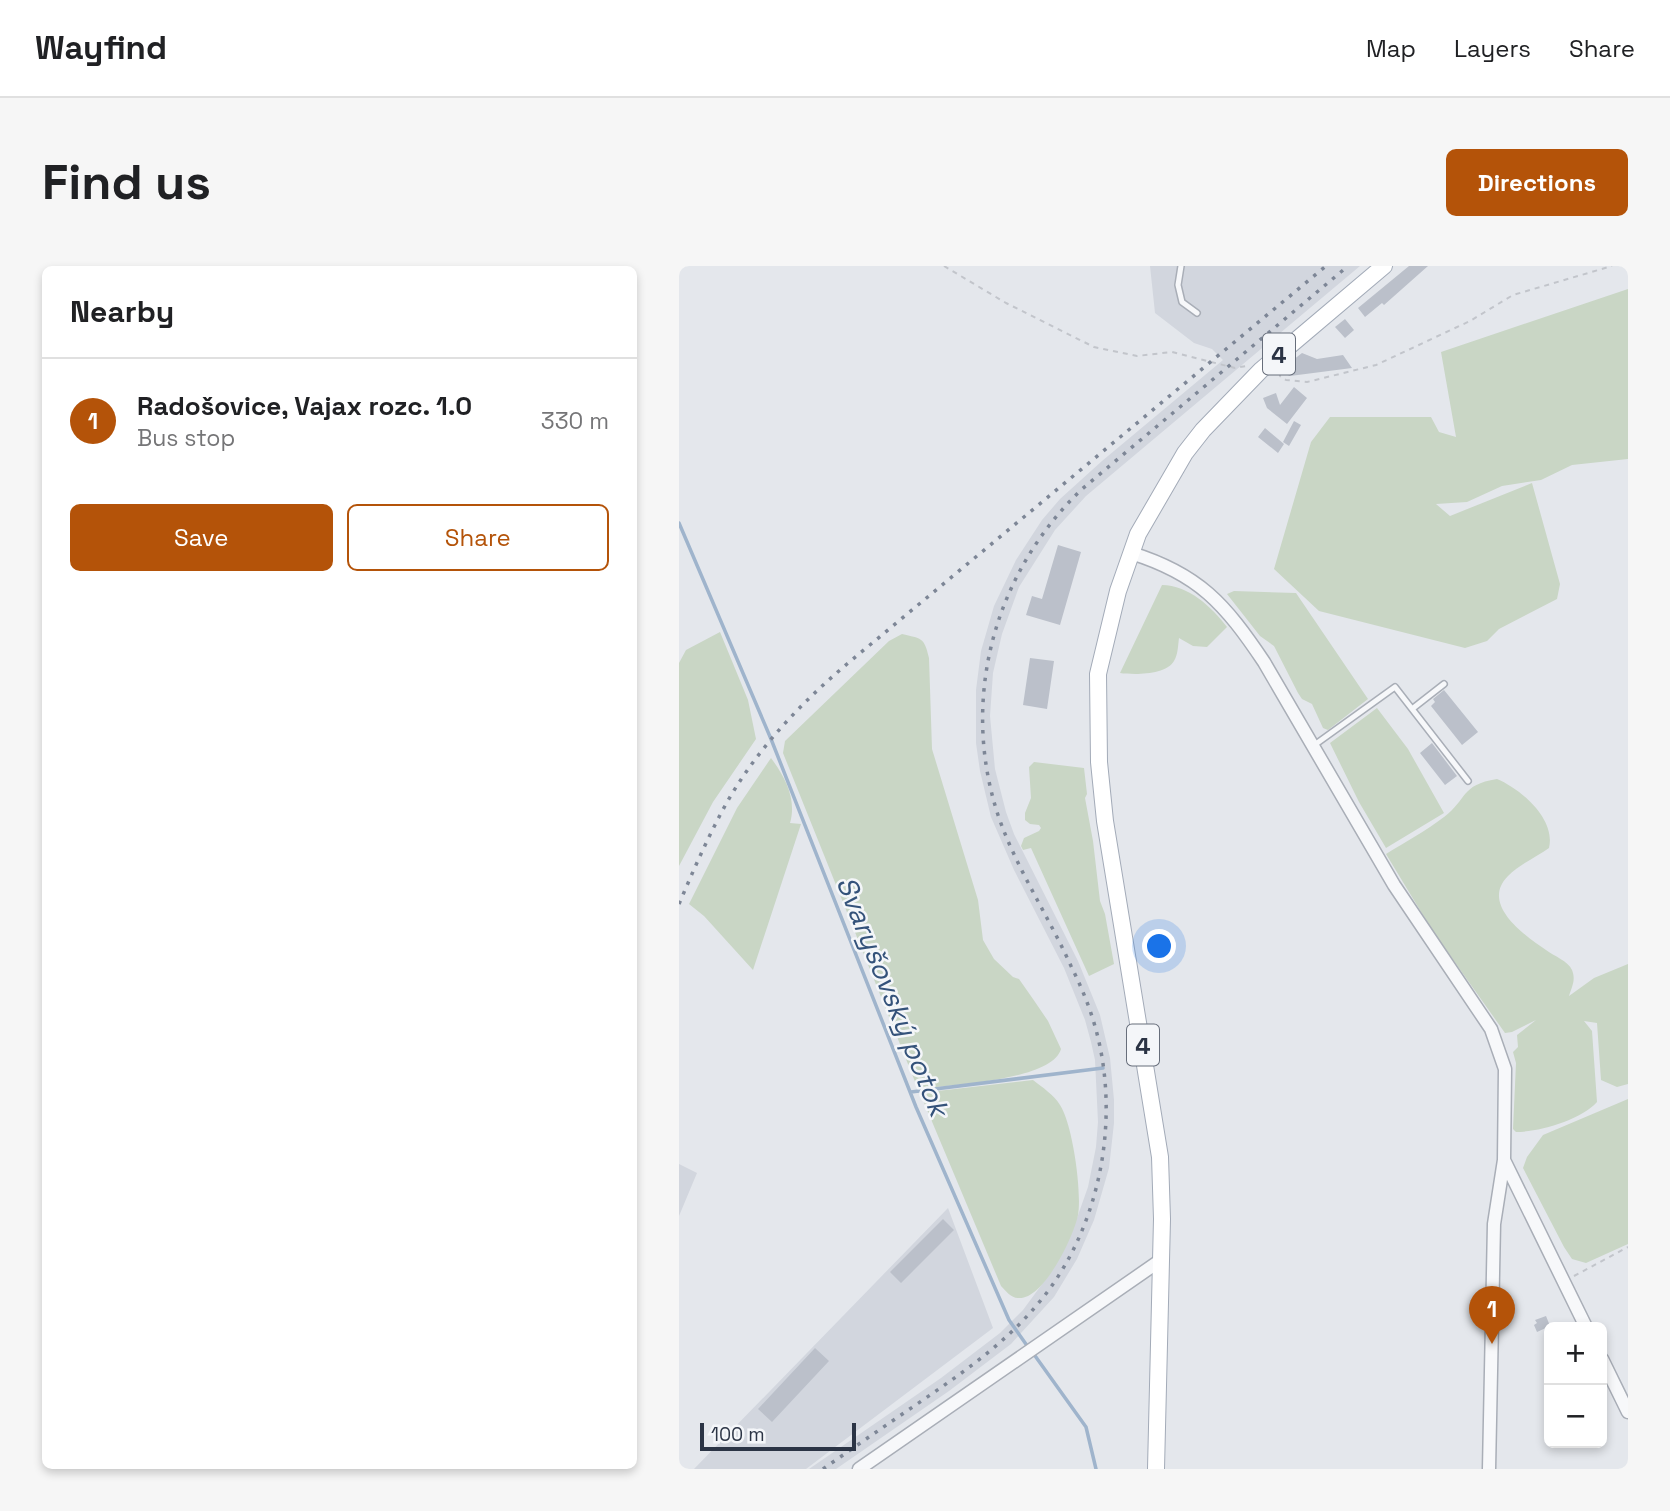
<!DOCTYPE html>
<html lang="en">
<head>
<meta charset="utf-8">
<style>
	body { margin:0; font-family:"Space Grotesk",sans-serif; background:#f6f6f6; color:#202124 }
	.controls { position:absolute; right:21px; bottom:21px; display:grid; overflow:hidden; border-radius:10px; box-shadow:0 4px 10px #0003 }
	.controls button { width:63px; height:63px; display:grid; place-items:center; padding:0; border:0; border-bottom:2px solid #e0e0e0; background:#fff; color:#202124; font:35px sans-serif }
	.scale { position:absolute; left:21px; bottom:18px; width:156px; box-sizing:border-box; padding-left:7px; border:4px solid #2b3445; border-top:0; font-size:19px; line-height:24px; white-space:nowrap; color:#2b3445; -webkit-text-stroke:5px #f4f6f9; paint-order:stroke }
	.you { position:absolute; left:481px; top:681px; width:24px; height:24px; margin:-18px; border:5px solid #fff; border-radius:50%; background:#1a73e8; box-shadow:0 0 0 10px #1a73e833 }
	.badge { display:grid; place-items:center; width:46px; height:46px; border-radius:50%; background:#b45309; color:#fff; font-size:23px; font-weight:700 }
	.pin { position:absolute; translate:-50% -58px; filter:drop-shadow(0 2px 4px #0008) }
	.pin::after { content:''; position:absolute; top:37px; width:24px; height:21px; background:inherit; clip-path:polygon(0 0,100% 0,50% 100%) }
	.list { margin:0; padding:0; list-style:none }
	h2 { display:flex; justify-content:space-between; align-items:center; height:91px; margin:0; padding:0 28px; font-size:30px }
	h2 small { font-size:23px; font-weight:400; color:#757577 }
	.list li { display:grid; grid-template-columns:46px 1fr auto; gap:21px; align-items:center; box-sizing:border-box; height:126px; padding:0 28px; border-top:2px solid #e0e0e0 }
	.list b { display:block; font-size:26px; white-space:nowrap }
	.list p { margin:0; font-size:23px; white-space:nowrap; color:#757577 }
	.list em { font-size:23px; font-style:normal; color:#757577 }
	.actions { display:flex; gap:14px; padding:21px 28px }
	.actions a { flex:1; padding:16px 0; border:2px solid #b45309; border-radius:10px; text-align:center; font-size:24px; color:#b45309 }
	.actions .main { background:#b45309; color:#fff }
	.map { position:relative; flex:none; width:949px; height:1203px; overflow:hidden; border-radius:10px }
	header { display:flex; align-items:center; gap:42px; box-sizing:border-box; height:98px; padding:0 35px; background:#fff; border-bottom:2px solid #e0e0e0 }
	header strong { font-size:33px }
	nav { display:flex; gap:38px; margin-inline-start:auto; font-size:24px }
	.intro { display:flex; align-items:center; justify-content:space-between; box-sizing:border-box; height:168px; padding:0 42px }
	h1 { margin:0; font-size:49px }
	.button { padding:18px 32px; border-radius:10px; background:#b45309; color:#fff; font-size:24px; font-weight:700 }
	main { display:flex; gap:42px; padding:0 42px }
	aside { flex:1; background:#fff; border-radius:10px; box-shadow:0 4px 10px #0003 }
	.map>svg:first-child { display:block }
	.built { fill:#d2d6de }
	.green { fill:#c9d6c5 }
	.lines { fill:none; stroke-linecap:round; stroke-linejoin:round }
	.stream { stroke:#9fb4cc; stroke-width:3.5 }
	.building { fill:#bbc0ca }
	.service-casing { stroke:#a9aeb7; stroke-width:8 }
	.tertiary-casing { stroke:#a9aeb7; stroke-width:15 }
	.primary-casing { stroke:#a3abb8; stroke-width:18 }
	.path { stroke:#c2c5cb; stroke-width:2; stroke-dasharray:5 5; stroke-linecap:butt }
	.service { stroke:#f7f8fa; stroke-width:5 }
	.tertiary { stroke:#f7f8fa; stroke-width:12 }
	.primary { stroke:#fff; stroke-width:16 }
	.rail { stroke:#7d8696; stroke-width:3.5; stroke-dasharray:3.5 7; stroke-linecap:butt }
	.labels { text-anchor:middle; dominant-baseline:central; stroke-width:5; stroke-linejoin:round; paint-order:stroke }
	.shield { fill:#f4f6f9; stroke:#676e7b; stroke-width:2 }
	.shield-label { font-size:24px; font-weight:bold; fill:#2b3445 }
	.water-label { font-size:28px; font-style:italic; fill:#34527a; stroke:#f4f6f9 }
</style>
</head>
<body>
<header>
<strong>Wayfind</strong>
<nav><a>Map</a><a>Layers</a><a>Share</a></nav>
</header>
<div class="intro"><h1>Find us</h1><a class="button">Directions</a></div>
<main>
<aside>
<h2>Nearby<small></small></h2>
<ul class="list">
<li><span class="badge">1</span><div><b>Radošovice, Vajax rozc. 1.0</b><p>Bus stop</p></div><em>330 m</em></li>
</ul>
<div class="actions"><a class="main">Save</a><a>Share</a></div>
</aside>
<div class="map">
<svg width="949" height="1203" viewBox="0 0 949 1203">
	<rect width="100%" height="100%" fill="#e4e7ec"/>
	<path class="built" d="M471 0H681L407 230 376 264 340 321 323 368 314 407 311 450 316 503 327 546 335 568 399 695 421 749 431 792 435 834V857L430 902 415 954 398 993 375 1031 332 1078 270 1125 157 1203H130L262 1112 321 1067 344 1044 372 1006 393 966 409 921 417 881 419 856 416 794 412 776 406 754 385 702 335 604 312 551 301 505 297 477V424L302 385 315 340 337 294 363 254 381 233 423 195 544 94 533 83 515 77 476 47Z
		M0 898 18 907 0 950Z
		M269 942 314 1062 127 1203H15Z"/>
	<path class="green" d="M949 23V193L893 199 862 214 823 220 788 236 757 238 771 250 853 217 881 318 878 333 820 363 808 375 786 382 640 345 595 303 632 176 651 151H752L760 166 777 171 762 86Z
		M483 319C509 319 533 341 548 361L528 381 514 380 500 372C499 379 499 389 495 395 487 409 456 409 441 407Z
		M555 325 617 327 689 433 649 464 644 462 633 438 623 433 619 427 595 380 581 370 548 328Z
		M41 366 69 434 77 473 34 536 0 600V397L7 384Z
		M223 368C242 373 245 370 250 392L253 483 299 634 304 674 315 693 334 711 340 713 354 733 369 755 382 783C373 815 269 819 239 823L104 487 106 475 210 375Z
		M698 442 729 483 765 547 707 582 680 536 651 477Z
		M92 492C106 511 118 533 111 557L122 558 74 704 25 650 10 638 58 542Z
		M355 496 405 502 408 528 406 532 414 575 421 635 426 648 435 698 410 710 352 582 344 584 342 580 345 572 360 565 362 562 360 559 351 558 346 554V547L352 532 350 501Z
		M818 513C842 523 877 553 870 582 857 591 840 599 829 610 801 638 845 669 867 684 875 690 889 695 893 704 897 714 893 720 890 730L915 712 949 698V818L938 821 922 814 918 757 905 755 913 765 918 836C902 854 860 866 837 866L834 863 837 797 834 786 839 781 838 769 857 754 833 766 826 767 753 664 707 588C726 576 747 565 765 551 789 533 781 519 818 513Z
		M354 814C363 821 375 829 381 839 394 859 403 927 399 949 395 970 364 1035 339 1032 332 1032 327 1025 322 1020L241 827Z
		M949 833V978L907 997 893 993 885 981 844 902 848 891 864 869Z"/>
	<g class="lines">
		<path class="stream" d="M0 257 92 473 237 841 330 1054 349 1081
			M232 826 424 802
			M354 1087 407 1161 417 1203"/>
	</g>
	<path class="building" d="M730 0H749L705 39 703 37 686 51 679 42Z
		M666 53 675 64 666 72 656 61Z
		M623 87 638 93 664 89 673 102 611 110 606 108 605 101Z
		M615 121 628 132 608 158 588 142 584 132 597 127 601 139Z
		M615 155 622 159 610 180 604 176Z
		M586 162 605 178 599 187 579 171Z
		M379 279 402 286 381 359 347 349 353 330 363 333Z
		M351 392 375 395 368 443 344 439Z
		M765 424 799 466 783 479 752 440 756 436 754 433Z
		M753 477 778 510 766 519 741 487Z
		M264 953 275 964 222 1017 211 1006Z
		M867 1050 871 1060 858 1066 855 1059 858 1057 856 1054Z
		M136 1082 150 1095 93 1156 79 1143Z"/>
	<g class="lines">
		<g class="service-casing">
			<path id="service" d="M502 0 499 19 503 36 518 47
				M733 443 765 418
				M634 480 716 421 789 515"/>
		</g>
		<g class="tertiary-casing">
			<path id="tertiary" d="M452 287C520 308 546 338 585 396L715 619 812 763 826 803 825 894 815 958 810 1203
				M825 894 907 1061
				M923 1093 949 1146
				M180 1203 482 994"/>
		</g>
		<g class="primary-casing">
			<path id="primary" d="M477 1203 483 953 481 891 426 555 420 496 419 408 439 325 459 268 506 187 524 164 582 104 705 0"/>
		</g>
		<path class="path" d="M265 0 327 37 415 81 458 90 493 86 556 102 567 100
			M601 106V110L607 114 628 116 697 99 791 55 834 29 933 0
			M895 1010 949 981"/>
		<use href="#service" class="service"/>
		<use href="#tertiary" class="tertiary"/>
		<use href="#primary" class="primary"/>
		<path class="rail" d="M0 638C12 610 24 582 38 555 69 493 115 443 168 398L647 0
			M144 1203C177 1180 210 1157 244 1134 289 1103 332 1073 366 1029 420 959 439 861 420 776 414 749 404 724 392 700 369 649 337 602 319 549 281 433 315 308 402 224L669 0"/>
	</g>
	<g class="labels">
		<g class="shield">
			<rect x="584" y="67.5" width="32" height="41" rx="5"/>
			<rect x="448" y="758.5" width="32" height="41" rx="5"/>
		</g>
		<g class="shield-label">
			<text x="600" y="88">4</text>
			<text x="464" y="779">4</text>
		</g>
		<g class="water-label">
			<text transform="translate(214 730) rotate(68)">Svaryšovský potok</text>
		</g>
	</g>
</svg>
<div class="controls">
<button>+</button>
<button>−</button>
</div>
<div class="scale">100 m</div>
<div class="you"></div>
<div class="pin badge" style="left:813px;top:1078px">1</div>
</div>
</main>
</body>
</html>
